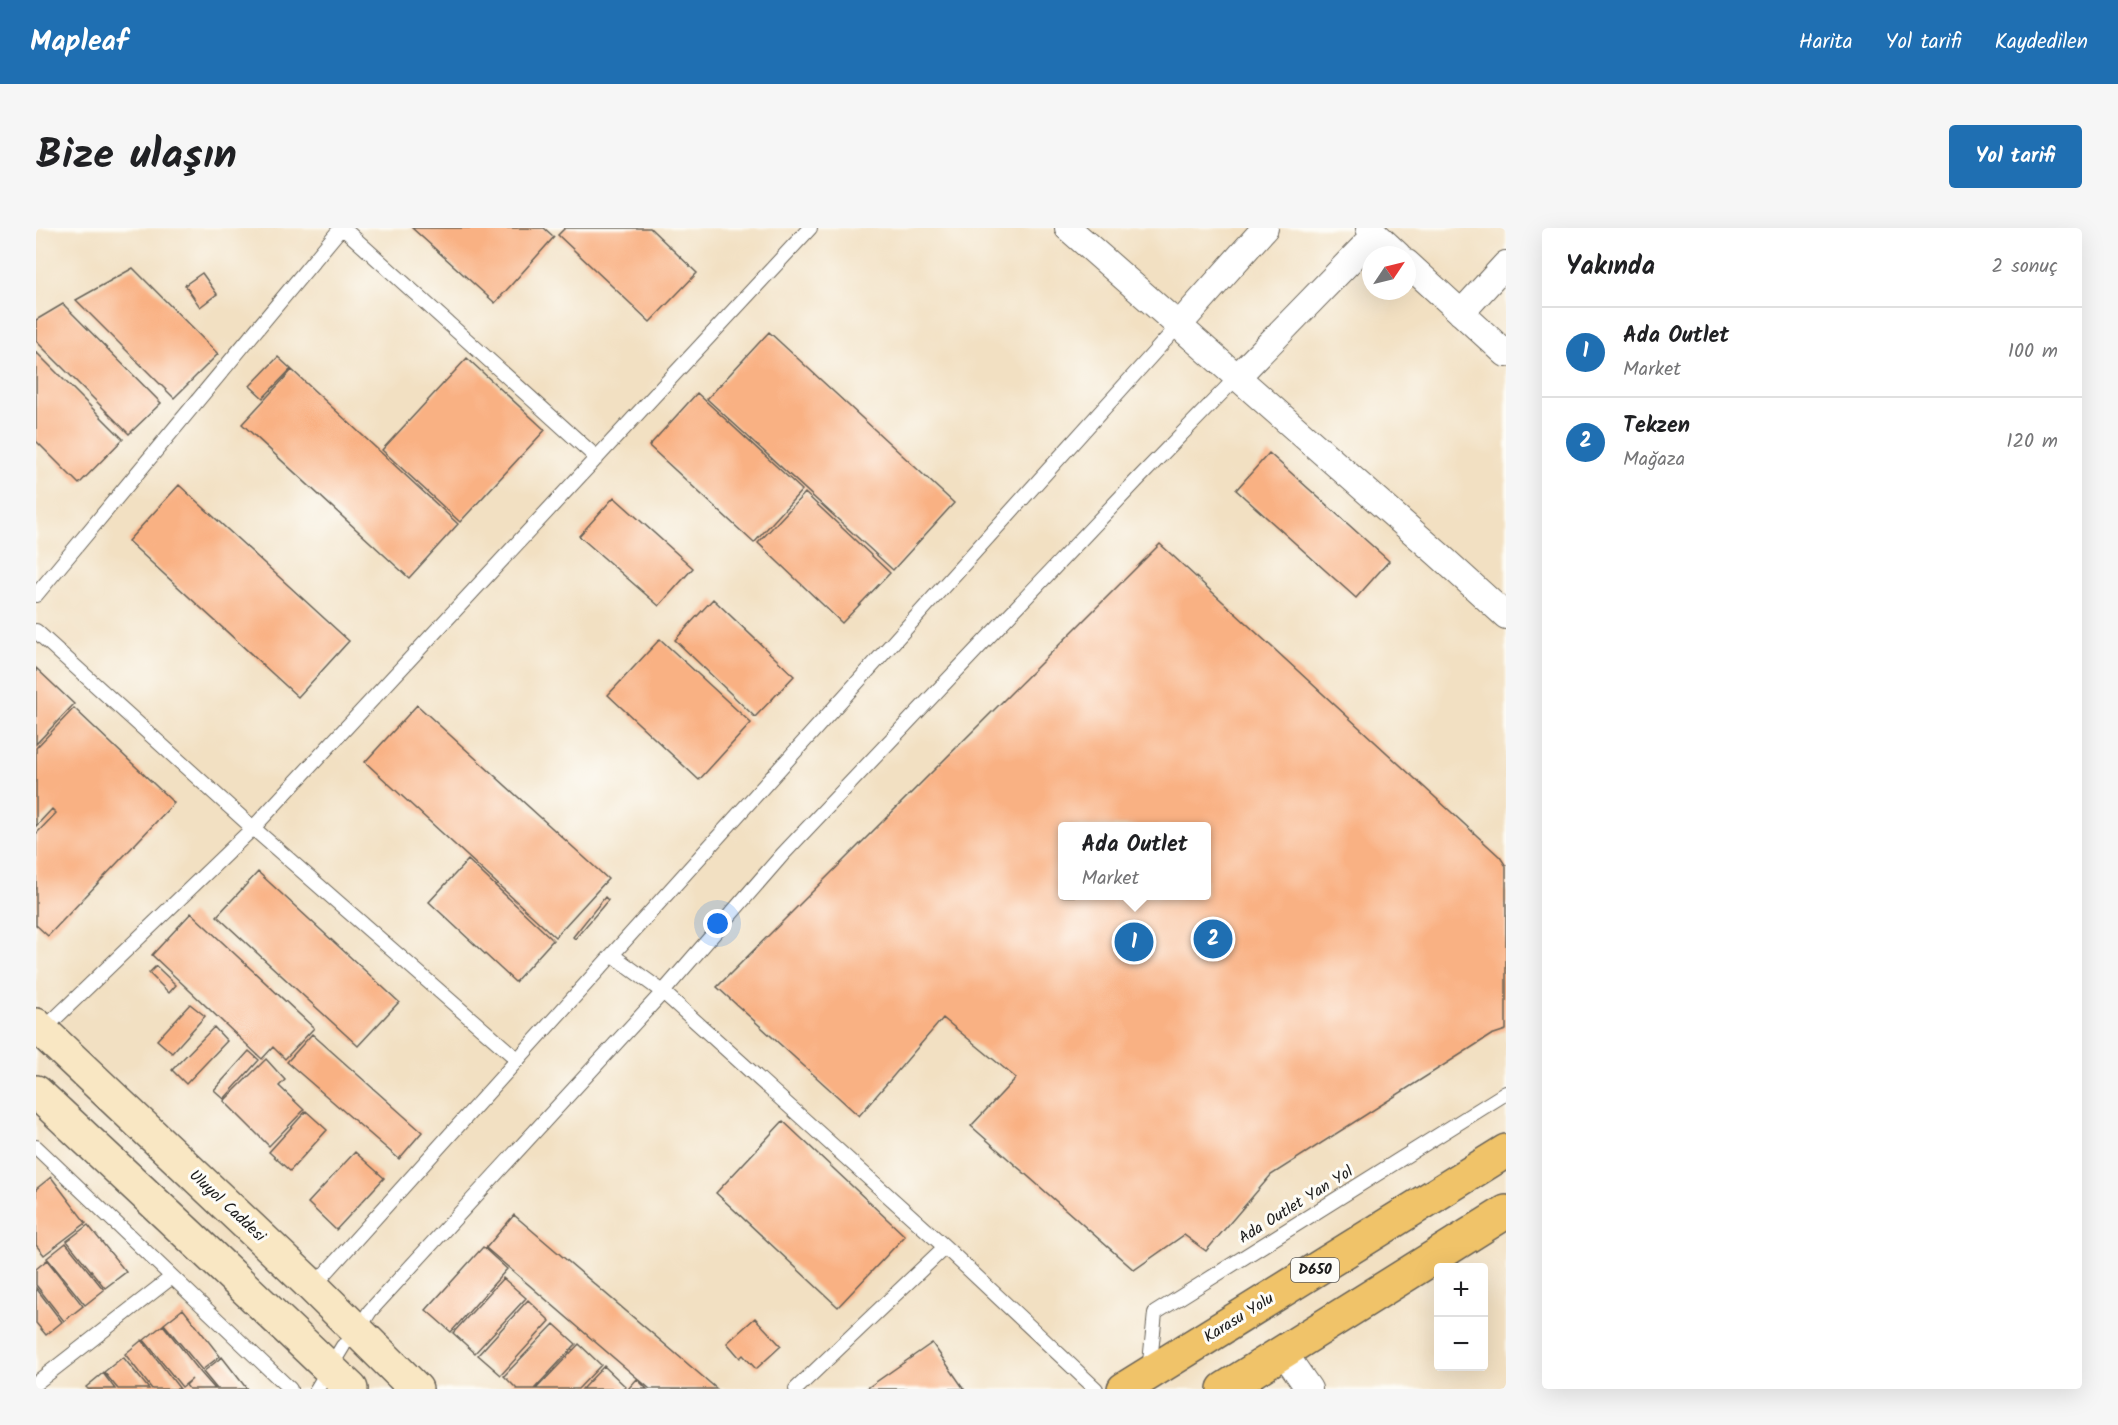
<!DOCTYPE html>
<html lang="tr">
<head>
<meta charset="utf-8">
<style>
	body { margin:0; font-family:Kalam,sans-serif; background:#f6f6f6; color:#202124 }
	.controls { position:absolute; right:18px; bottom:18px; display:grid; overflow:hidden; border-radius:6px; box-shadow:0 6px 24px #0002 }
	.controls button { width:54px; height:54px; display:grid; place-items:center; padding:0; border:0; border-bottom:2px solid #e0e0e0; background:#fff; color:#202124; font:30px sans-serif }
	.compass { position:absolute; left:1326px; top:18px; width:54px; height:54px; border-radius:50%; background:#fff; box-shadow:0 6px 24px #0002; rotate:55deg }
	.you { position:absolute; left:682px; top:696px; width:21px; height:21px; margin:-15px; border:4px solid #fff; border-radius:50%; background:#1a73e8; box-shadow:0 0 0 9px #1a73e833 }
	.badge { display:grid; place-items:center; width:39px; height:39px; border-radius:50%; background:#1f6fb2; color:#fff; font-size:20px; font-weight:700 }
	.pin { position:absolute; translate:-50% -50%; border:3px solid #fff; box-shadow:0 2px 6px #0006 }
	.popup { position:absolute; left:1022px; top:594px; width:153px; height:78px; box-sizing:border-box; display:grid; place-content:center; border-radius:6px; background:#fff; filter:drop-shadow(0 2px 4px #0005); font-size:20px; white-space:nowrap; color:#757577 }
	.popup b { font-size:22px; color:#202124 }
	.popup::after { content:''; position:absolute; left:50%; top:100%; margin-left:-12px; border:12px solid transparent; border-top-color:#fff }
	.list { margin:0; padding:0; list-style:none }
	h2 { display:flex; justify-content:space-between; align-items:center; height:78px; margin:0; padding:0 24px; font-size:26px }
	h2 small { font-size:20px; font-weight:400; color:#757577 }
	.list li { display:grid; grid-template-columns:39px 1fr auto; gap:18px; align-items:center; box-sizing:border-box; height:90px; padding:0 24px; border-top:2px solid #e0e0e0 }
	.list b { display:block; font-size:22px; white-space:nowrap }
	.list p { margin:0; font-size:20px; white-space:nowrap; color:#757577 }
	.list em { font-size:20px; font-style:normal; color:#757577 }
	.map { position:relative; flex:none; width:1470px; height:1161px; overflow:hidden; border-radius:6px }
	header { display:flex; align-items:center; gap:36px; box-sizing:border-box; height:84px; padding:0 30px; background:#1f6fb2; color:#fff }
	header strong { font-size:28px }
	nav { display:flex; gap:33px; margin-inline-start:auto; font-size:21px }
	.intro { display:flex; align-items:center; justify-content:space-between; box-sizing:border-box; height:144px; padding:0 36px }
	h1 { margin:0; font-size:42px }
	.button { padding:15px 27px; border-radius:6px; background:#1f6fb2; color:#fff; font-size:21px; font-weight:700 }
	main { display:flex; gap:36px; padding:0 36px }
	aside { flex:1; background:#fff; border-radius:6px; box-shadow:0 6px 24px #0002 }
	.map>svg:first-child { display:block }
	.building { fill:#f9b183; fill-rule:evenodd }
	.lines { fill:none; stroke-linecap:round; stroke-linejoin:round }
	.lane-casing { stroke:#676156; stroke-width:16 }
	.street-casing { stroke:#676156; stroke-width:28 }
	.secondary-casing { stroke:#676156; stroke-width:36 }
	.highway-casing { stroke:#676156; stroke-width:36 }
	.lane { stroke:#fff; stroke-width:14 }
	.street { stroke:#fff; stroke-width:26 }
	.secondary { stroke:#f9e7c3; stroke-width:33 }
	.highway { stroke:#f0c369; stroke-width:33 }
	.labels { text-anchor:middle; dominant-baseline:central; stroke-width:6; stroke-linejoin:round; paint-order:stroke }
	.shield { fill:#fdfcf7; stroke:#605f5e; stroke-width:1.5 }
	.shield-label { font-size:15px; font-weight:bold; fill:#1c1c1c }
	.street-label { font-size:16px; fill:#1c1c1c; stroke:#fdfcf7 }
</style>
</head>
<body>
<header>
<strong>Mapleaf</strong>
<nav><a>Harita</a><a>Yol tarifi</a><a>Kaydedilen</a></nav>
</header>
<div class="intro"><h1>Bize ulaşın</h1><a class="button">Yol tarifi</a></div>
<main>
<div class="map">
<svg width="1470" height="1161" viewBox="0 0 1470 1161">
	<rect width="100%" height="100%" fill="#fdfcf7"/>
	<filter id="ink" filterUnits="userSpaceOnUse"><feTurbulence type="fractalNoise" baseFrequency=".0167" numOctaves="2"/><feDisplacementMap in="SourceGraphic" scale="12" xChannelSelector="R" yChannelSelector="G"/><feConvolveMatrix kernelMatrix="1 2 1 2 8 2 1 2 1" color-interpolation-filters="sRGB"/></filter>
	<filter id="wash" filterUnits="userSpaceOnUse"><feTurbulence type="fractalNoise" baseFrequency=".008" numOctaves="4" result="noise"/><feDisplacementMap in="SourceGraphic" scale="24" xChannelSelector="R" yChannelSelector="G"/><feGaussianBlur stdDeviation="1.35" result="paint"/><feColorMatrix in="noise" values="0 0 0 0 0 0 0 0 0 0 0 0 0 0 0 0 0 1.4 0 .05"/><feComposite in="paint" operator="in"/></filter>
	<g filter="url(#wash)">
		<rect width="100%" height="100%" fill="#f2e0c2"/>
		<g id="blocks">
			<path class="building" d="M376 0H508L518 9 459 75Z
				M529 0H614L661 45 614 94 522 7Z
				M97 40 182 126 138 170 40 72Z
				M166 45 181 66 164 79 149 57Z
				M27 76 125 175 93 206 0 113V92Z
				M733 104 918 275 857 342 671 171Z
				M0 124 87 211 43 256 0 213Z
				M242 129 255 141 227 170 214 158Z
				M431 130 509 202 424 294 346 222Z
				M256 142 422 296 373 350 206 196Z
				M661 165 766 262 718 315 613 218Z
				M1233 225 1353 333 1320 370 1200 262Z
				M143 257 313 413 262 469 92 313Z
				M769 265 854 345 806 395 722 315Z
				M578 269 657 340 623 378 543 308Z
				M1124 316 1464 629 1470 638V802L1455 807 1235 947 1170 1023 1148 1007 1098 1042 935 898 980 850 907 790 823 888 681 759ZM1026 598H1170V668H1026Z
				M677 371 758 448 719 489 639 412Z
				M624 411 715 495 663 552 572 467Z
				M0 440 38 476 0 516Z
				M381 477 572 651 519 709 329 534Z
				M38 480 138 575 12 708 0 697V606L20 585 16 581 0 598V520Z
				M432 632 517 712 479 754 393 674Z
				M222 644 363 774 322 818 181 688Z
				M569 669 572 672 539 711 537 709Z
				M155 685 278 800 249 831 237 819 226 831 116 727Z
				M120 738 140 757 133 765 113 745Z
				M154 776 169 788 136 825 121 812Z
				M178 799 191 813 150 856 136 842Z
				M276 806 386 904 363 931 251 834Z
				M213 823 223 832 188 871 178 862Z
				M230 831 249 852 243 858 268 882 233 918 188 873Z
				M270 883 291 902 254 943 233 924Z
				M747 893 869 1008 802 1079 680 965Z
				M319 924 348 950 300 1002 272 975Z
				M15 949 50 995 8 1027 0 1017V961Z
				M478 987 681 1161H614L450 1020Z
				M52 997 90 1044 69 1060 31 1013Z
				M30 1015 68 1062 49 1077 11 1030Z
				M447 1019 471 1041 415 1104 390 1082Z
				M11 1032 47 1078 28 1093 0 1057V1041Z
				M467 1050 490 1070 439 1125 417 1105Z
				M0 1060 26 1094 10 1107 0 1095Z
				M492 1072 514 1093 465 1147 442 1127Z
				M147 1081 184 1128 166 1142 128 1096Z
				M719 1090 745 1118 720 1141 707 1127 704 1130 691 1115Z
				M518 1096 540 1116 498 1161H481L468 1148Z
				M127 1097 165 1145 179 1161H153L150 1157 156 1151 146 1159 108 1112Z
				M106 1112 144 1161H116L89 1126Z
				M896 1115 928 1161H830Z
				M543 1116 565 1137 542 1161H500Z
				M87 1129 113 1161H82L68 1144Z
				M186 1129 211 1161H181L167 1144Z
				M568 1138 590 1159 588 1161H546Z
				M67 1145 79 1161H52L50 1159Z
				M601 1151 611 1161H592Z"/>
		</g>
	</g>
	<g filter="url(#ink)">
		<use href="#blocks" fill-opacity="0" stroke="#676156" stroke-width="1.5"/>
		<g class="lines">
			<g class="lane-casing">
				<path id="lane" d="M307 0 561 230
					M0 367 305 0
					M0 403 217 600 482 832
					M576 727 627 764 909 1019 1060 1161
					M6 803 217 600 774 0
					M0 919 254 1161
					M277 1059 1142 98
					M322 1102 334 1083 627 764 747 626 1102 251 1201 149
					M1113 1144 1119 1085 1470 865
					M0 1155 136 1049
					M281 1161 307 1118
					M760 1161 909 1019"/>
			</g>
			<g class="street-casing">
				<path id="street" d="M1032 0 1402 326 1470 388
					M1333 0 1362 27
					M1371 35 1470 126
					M1425 85 1470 36
					M1142 98 1229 0
					M1201 149 1340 6
					M1248 1125 1273 1161"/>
			</g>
			<g class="secondary-casing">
				<path id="secondary" d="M0 797 277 1059 380 1161
					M0 864 171 1024 315 1161"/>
			</g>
			<g class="highway-casing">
				<path id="highway" d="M1088 1161 1470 923
					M1188 1161 1470 984"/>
			</g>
			<use href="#lane" class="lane"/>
			<use href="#street" class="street"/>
			<use href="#secondary" class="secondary"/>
			<use href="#highway" class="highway"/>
		</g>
	</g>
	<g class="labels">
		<rect class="shield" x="1255" y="1030" width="48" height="24" rx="4.5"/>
		<g class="shield-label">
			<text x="1279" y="1042">D650</text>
		</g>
		<g class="street-label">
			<text transform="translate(1260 977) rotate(-32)">Ada Outlet Yan Yol</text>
			<text transform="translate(191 978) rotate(43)">Uluyol Caddesi</text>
			<text transform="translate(1203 1090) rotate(-32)">Karasu Yolu</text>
		</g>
	</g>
</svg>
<div class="controls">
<button>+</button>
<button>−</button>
</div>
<svg class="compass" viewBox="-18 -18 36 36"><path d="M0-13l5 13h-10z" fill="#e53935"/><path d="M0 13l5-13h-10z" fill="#757577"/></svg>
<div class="you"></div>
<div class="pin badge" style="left:1098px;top:714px">1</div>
<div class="popup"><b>Ada Outlet</b>Market</div>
<div class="pin badge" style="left:1177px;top:711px">2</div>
</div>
<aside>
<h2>Yakında<small>2 sonuç</small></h2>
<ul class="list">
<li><span class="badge">1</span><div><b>Ada Outlet</b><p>Market</p></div><em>100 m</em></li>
<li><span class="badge">2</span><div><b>Tekzen</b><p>Mağaza</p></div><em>120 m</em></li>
</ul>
</aside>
</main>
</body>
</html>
